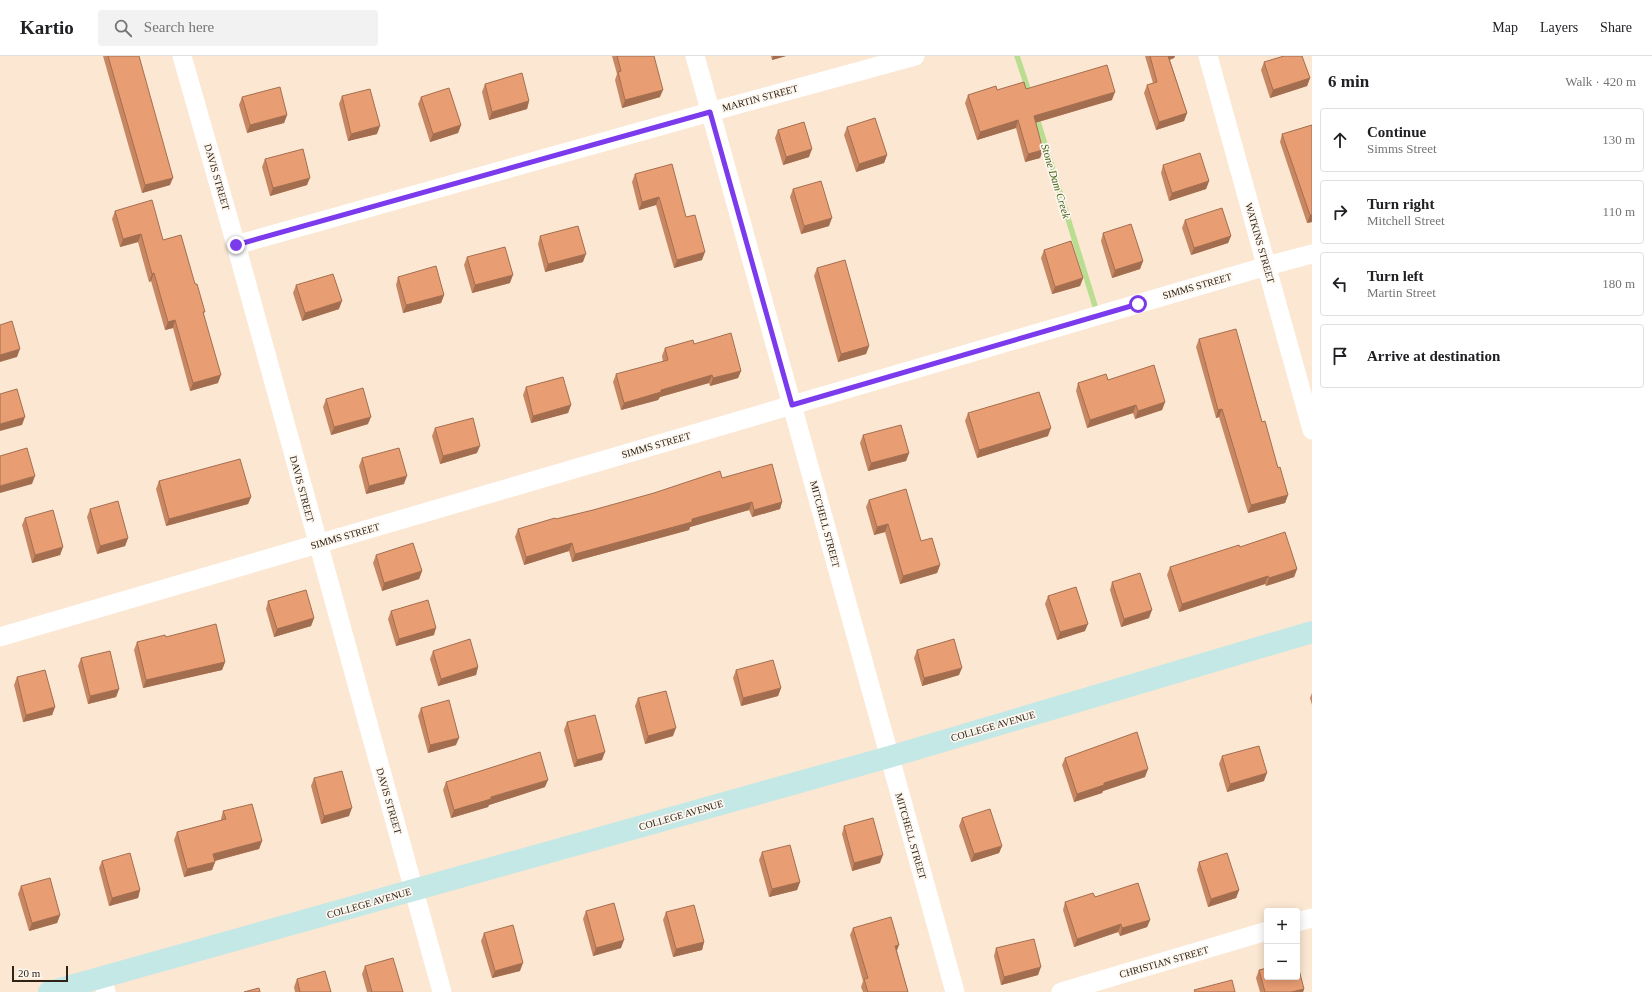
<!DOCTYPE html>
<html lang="en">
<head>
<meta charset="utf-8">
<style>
	body { margin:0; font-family:Georgia,serif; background:#f2f2f2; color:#202124 }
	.controls { position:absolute; right:12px; bottom:12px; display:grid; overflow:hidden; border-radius:4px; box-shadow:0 2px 10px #0003 }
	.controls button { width:36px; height:36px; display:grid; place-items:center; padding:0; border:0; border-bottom:1px solid #e0e0e0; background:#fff; color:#202124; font:20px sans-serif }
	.scale { position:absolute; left:12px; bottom:10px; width:56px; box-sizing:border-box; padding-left:4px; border:2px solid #2f2316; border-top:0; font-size:11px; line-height:14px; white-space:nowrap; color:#2f2316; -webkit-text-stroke:3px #fdf7f0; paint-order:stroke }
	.stop { position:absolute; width:12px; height:12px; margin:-9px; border:3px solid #7c3aed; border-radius:50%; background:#fff }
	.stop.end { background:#7c3aed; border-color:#fff; box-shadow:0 1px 4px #0008 }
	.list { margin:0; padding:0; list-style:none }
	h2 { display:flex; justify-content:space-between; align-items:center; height:52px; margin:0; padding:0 16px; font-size:17px }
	h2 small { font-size:13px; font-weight:400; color:#757577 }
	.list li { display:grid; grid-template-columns:26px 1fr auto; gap:12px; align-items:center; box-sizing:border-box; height:64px; margin:0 8px 8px; padding:0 8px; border:1px solid #e0e0e0; border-radius:4px }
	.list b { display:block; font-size:15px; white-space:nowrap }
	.list p { margin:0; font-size:13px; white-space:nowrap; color:#757577 }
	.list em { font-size:13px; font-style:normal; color:#757577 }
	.icon { flex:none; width:22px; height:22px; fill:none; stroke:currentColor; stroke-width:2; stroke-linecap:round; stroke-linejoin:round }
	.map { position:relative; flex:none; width:1312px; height:936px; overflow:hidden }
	header { display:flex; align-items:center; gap:24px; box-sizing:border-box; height:56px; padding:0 20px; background:#fff; border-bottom:1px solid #e0e0e0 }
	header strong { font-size:19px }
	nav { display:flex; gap:22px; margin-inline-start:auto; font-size:14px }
	.search { width:280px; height:36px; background:#f2f2f2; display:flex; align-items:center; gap:10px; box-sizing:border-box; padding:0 14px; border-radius:4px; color:#757577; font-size:15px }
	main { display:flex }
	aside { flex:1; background:#fff }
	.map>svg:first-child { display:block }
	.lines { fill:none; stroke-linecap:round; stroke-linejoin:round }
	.stream { stroke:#b9dd91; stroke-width:5.5 }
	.street { stroke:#fff; stroke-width:19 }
	.secondary { stroke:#c3e8e6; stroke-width:22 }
	.wall { fill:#c88763 }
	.shaded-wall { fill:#a36e50 }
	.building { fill:#e99d73; stroke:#a36e50 }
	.route { stroke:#7c3aed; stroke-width:5 }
	.labels { text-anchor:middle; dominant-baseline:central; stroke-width:3.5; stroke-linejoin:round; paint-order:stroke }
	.street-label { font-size:10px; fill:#2f2316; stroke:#fdf7f0 }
	.water-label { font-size:11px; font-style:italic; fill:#436213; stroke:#fdf7f0 }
</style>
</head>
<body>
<header>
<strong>Kartio</strong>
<div class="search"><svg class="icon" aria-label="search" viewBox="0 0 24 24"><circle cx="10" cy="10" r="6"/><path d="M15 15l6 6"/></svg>Search here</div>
<nav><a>Map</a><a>Layers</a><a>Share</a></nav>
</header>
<main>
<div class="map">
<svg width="1312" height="936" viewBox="0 0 1312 936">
	<rect width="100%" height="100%" fill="#fbe7d2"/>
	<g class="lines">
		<path class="stream" d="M1017 0 1030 39
			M1036 59 1095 250"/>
		<path class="street" d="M182 0 236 189 442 936
			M695 0 955 936
			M1208 0 1312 374
			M236 189 710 56 915 0
			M0 581 1267 210 1312 198
			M1297 866 1312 862
			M101 921 106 936
			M1061 936 1267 875"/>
		<path class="secondary" d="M49 936 889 701 1312 576"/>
	</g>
	<path class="wall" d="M103 0H139L170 129 142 137Z
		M612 0H654L660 41 622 52 615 24 617 18Z
		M771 0H786L772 4Z
		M1145 0H1175L1174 2 1170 4 1187 57 1184 65 1156 74 1144 37 1147 29 1153 27Z
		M1264 6 1310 22 1307 30 1270 42 1261 14Z
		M485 28 529 45 527 53 489 64 482 36Z
		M1026 33 1112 44 1035 67 1043 94 1040 102 1025 106 1016 72 977 84 965 47 968 39 997 34Z
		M342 40 377 78 348 85 339 48Z
		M242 41 287 59 284 67 247 77 239 49Z
		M421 41 461 69 458 77 430 86 418 48Z
		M1312 69V166L1307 167 1280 86 1282 78Z
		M847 71 887 99 884 107 856 116 844 79Z
		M778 74 809 101 783 109 775 82Z
		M265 103 307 129 270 140 262 111Z
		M1163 109 1209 125 1206 133 1169 145 1161 117Z
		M635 118 686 161 702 204 674 212 656 149 639 154 632 126Z
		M793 133 829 170 801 178 790 141Z
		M115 155 163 184 195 228 204 259 218 327 190 335 173 272 165 274 151 225 149 226 138 186 120 191 112 163Z
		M1185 164 1231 180 1228 187 1191 199 1182 172Z
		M1103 177 1143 205 1140 213 1112 222 1101 185Z
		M540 180 583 206 545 216 538 188Z
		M1044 194 1083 222 1080 230 1052 238 1041 202Z
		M467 201 510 227 472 237 464 209Z
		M817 212 869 290 866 298 838 306 814 220Z
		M398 221 444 239 441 247 403 257 396 229Z
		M296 229 339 253 302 265 293 237Z
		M1199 283 1262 366 1288 439 1285 447 1248 457 1219 361 1216 362 1196 291Z
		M694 288 741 315 738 322 710 330 709 327 660 341 658 344 621 354 613 326 616 318 663 306 662 300 665 292Z
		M1108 324 1165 346 1162 354 1135 363 1133 357 1087 372 1076 335 1078 327Z
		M526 331 571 349 568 357 531 367 523 339Z
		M326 343 368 368 331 379 323 351Z
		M968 357 1048 380 977 402 965 365Z
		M435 372 477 397 440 408 432 380Z
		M863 379 909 397 906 405 868 415 860 387Z
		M362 402 404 428 366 438 359 410Z
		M722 422 782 446 780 453 752 461 749 454 690 471 689 474 572 506 569 495 524 509 515 481 518 473Z
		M159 425 251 441 248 448 166 470 156 433Z
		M869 444 940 509 937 517 900 528 885 476 874 479 866 451Z
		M90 453 128 482 125 490 97 498 87 461Z
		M25 462 63 491 60 499 32 507 22 469Z
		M1240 491 1297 513 1294 521 1266 530 1265 528 1179 556 1167 519 1170 511Z
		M376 499 422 515 419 523 382 535 373 507Z
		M1112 526 1149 562 1121 571 1110 534Z
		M1048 540 1085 575 1057 584 1045 548Z
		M268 545 314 562 311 570 274 581 266 553Z
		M391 555 434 579 396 590 388 563Z
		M166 581 225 606 222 614 143 632 134 594 137 586Z
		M917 594 959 619 922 630 914 602Z
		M433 595 478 611 476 619 438 630 430 603Z
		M81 602 119 633 116 641 88 648 78 610Z
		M736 614 781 632 778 640 741 650 733 622Z
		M17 621 55 651 52 659 23 666 14 629Z
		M1312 637V649L1310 642Z
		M638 642 673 680 645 688 635 650Z
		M421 652 456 689 428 697 418 660Z
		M567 666 602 704 574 711 564 674Z
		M1222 700 1264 725 1227 736 1219 708Z
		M1065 702 1145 721 1103 735 1102 737 1074 746 1062 709Z
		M314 722 349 760 321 768 311 730Z
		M446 726 545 731 489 749 488 751 451 762 443 734Z
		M223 755 262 785 259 793 215 805V806L212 814 184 821 174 784 177 776 221 764V763Z
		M962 762 1002 790 999 797 971 806 959 770Z
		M844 770 880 807 852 815 842 778Z
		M762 796 800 826 797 834 769 841 759 804Z
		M102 805 140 834 138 842 109 850 99 812Z
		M1199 806 1239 834 1236 842 1208 851 1197 814Z
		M21 830 60 859 57 867 29 875 18 838Z
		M1095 841 1150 864 1147 871 1120 880 1118 876 1074 891 1063 854 1065 846Z
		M586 855 621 892 593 900 583 863Z
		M666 856 704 886 702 894 673 901 663 864Z
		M853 872 897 895 908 936H863L861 931 863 925 850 879Z
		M484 877 520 915 492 922 481 885Z
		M996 892 1038 919 1001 929 994 900Z
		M365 910 403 936H367L362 918Z
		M1259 914 1304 933 1303 936H1260L1256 922Z
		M297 923 331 936H295L294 931Z"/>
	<path class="shaded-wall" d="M773 0H786L772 4Z
		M1166 0H1175L1174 2 1165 5Z
		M1310 22 1307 30 1270 42 1273 34Z
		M663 34 660 41 622 52 625 44Z
		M1115 36 1112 44 1031 68 1034 60Z
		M529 45 527 53 489 64 492 56Z
		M1187 57 1184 65 1156 74 1159 66Z
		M287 59 284 67 247 77 250 69Z
		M1018 64 1016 72 977 84 980 76Z
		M461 69 458 77 430 86 433 78Z
		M380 70 377 78 348 85 351 78Z
		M812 93 809 101 783 109 786 101Z
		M1043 94 1040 102 1025 106 1028 98Z
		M887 99 884 107 856 116 859 108Z
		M173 122 170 129 142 137 145 129Z
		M310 122 307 129 270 140 273 132Z
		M1209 125 1206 133 1169 145 1172 137Z
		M659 141 656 149 639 154 642 146Z
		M1310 159H1312V166L1307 167Z
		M832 162 829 170 801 178 804 170Z
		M141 178 138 186 120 191 123 183Z
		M1231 180 1228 187 1191 199 1194 192Z
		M705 196 702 204 674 212 677 204Z
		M586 198 583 206 545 216 548 208Z
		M1143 205 1140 213 1112 222 1115 214Z
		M154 217 151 225 149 226 152 218Z
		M513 219 510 227 472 237 475 229Z
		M1083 222 1080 230 1052 238 1055 231Z
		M444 239 441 247 403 257 406 249Z
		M342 245 339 253 302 265 305 257Z
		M175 264 173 272 165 274 168 266Z
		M869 290 866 298 838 306 841 298Z
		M20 293 17 301 0 306V299Z
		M741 315 738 322 710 330 713 322Z
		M221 319 218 327 190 335 193 327Z
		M712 319 709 327 660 341 658 344 621 354 624 347 661 334Z
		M1165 346 1162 354 1135 363 1138 355Z
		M571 349 568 357 531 367 533 360Z
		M1136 349 1133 357 1087 372 1090 364Z
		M1222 353 1219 361 1216 362 1218 354Z
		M25 361 22 369 0 375V368Z
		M371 361 368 368 331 379 334 371Z
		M1051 372 1048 380 977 402 979 394Z
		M480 390 477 397 440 408 443 400Z
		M909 397 906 405 868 415 871 407Z
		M35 420 32 428 0 437V430Z
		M407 420 404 428 366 438 369 430Z
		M1288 439 1285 447 1248 457 1251 449Z
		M251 441 248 448 166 470 169 463Z
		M752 446 749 454 690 471 689 474 572 506 575 498 692 463Z
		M782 446 780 453 752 461 754 454Z
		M888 468 885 476 874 479 877 471Z
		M128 482 125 490 97 498 100 490Z
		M572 487 569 495 524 509 526 501Z
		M63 491 60 499 32 507 35 499Z
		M940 509 937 517 900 528 903 520Z
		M1297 513 1294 521 1266 530 1269 522Z
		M422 515 419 523 382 535 384 527Z
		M1268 520 1265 528 1179 556 1182 548Z
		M1152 554 1149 562 1121 571 1124 563Z
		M314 562 311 570 274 581 277 573Z
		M1088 568 1085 575 1057 584 1060 576Z
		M436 572 434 579 396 590 399 583Z
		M225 606 222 614 143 632 146 624Z
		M478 611 476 619 438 630 441 623Z
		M962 612 959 619 922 630 924 622Z
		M781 632 778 640 741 650 743 642Z
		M119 633 116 641 88 648 90 640Z
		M55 651 52 659 23 666 26 659Z
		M676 672 673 680 645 688 648 680Z
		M459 682 456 689 428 697 430 689Z
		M605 696 602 704 574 711 577 704Z
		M1148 713 1145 721 1103 735 1102 737 1074 746 1077 738 1104 727Z
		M1267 717 1264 725 1227 736 1230 728Z
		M548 724 545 731 489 749 488 751 451 762 454 754 491 741Z
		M352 752 349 760 321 768 324 760Z
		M262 785 259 793 210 806 213 798Z
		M1002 790 999 797 971 806 974 798Z
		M883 799 880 807 852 815 854 807Z
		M215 806 212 814 184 821 187 813Z
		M800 826 797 834 769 841 772 833Z
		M140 834 138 842 109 850 112 842Z
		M1239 834 1236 842 1208 851 1211 843Z
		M60 859 57 867 29 875 32 867Z
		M1150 864 1147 871 1120 880 1122 872Z
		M1121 868 1118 876 1074 891 1077 883Z
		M624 884 621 892 593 900 596 892Z
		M704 886 702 894 673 901 676 893Z
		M899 889 896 897 895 890Z
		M523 907 520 915 492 922 495 915Z
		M1041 911 1038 919 1001 929 1004 921Z
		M1304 933 1303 936H1291Z"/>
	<path class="building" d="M108 0H139L173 122 145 129Z
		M617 0H654L663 34 625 44 618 16 621 15Z
		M1150 0H1168L1187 57 1159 66 1147 29 1157 26Z
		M1284 0H1302L1310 22 1273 34 1264 6Z
		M1107 9 1115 36 1034 60 1043 94 1028 98 1018 64 980 76 968 39 996 30 997 34 1024 26 1026 33Z
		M522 17 529 45 492 56 485 28Z
		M280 31 287 59 250 69 242 41Z
		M449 32 461 69 433 78 421 41Z
		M370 33 380 70 351 78 342 40Z
		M875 62 887 99 859 108 847 71Z
		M804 66 812 93 786 101 778 74Z
		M1312 69V159H1310L1282 78Z
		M303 93 310 122 273 132 265 103Z
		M1200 97 1209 125 1172 137 1163 109Z
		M672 108 686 161 695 159 705 196 677 204 659 141 642 146 635 118Z
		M821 125 832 162 804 170 793 133Z
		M152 144 163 184 181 179 195 228H197L205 256H203L221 319 193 327 175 264 168 266 154 217 152 218 141 178 123 183 115 155Z
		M1222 152 1231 180 1194 192 1185 164Z
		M1131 168 1143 205 1115 214 1103 177Z
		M578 170 586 198 548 208 540 180Z
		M1071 185 1083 222 1055 231 1044 194Z
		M505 191 513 219 475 229 467 201Z
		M845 204 869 290 841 298 817 212Z
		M436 210 444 239 406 249 398 221Z
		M333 218 342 245 305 257 296 229Z
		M12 265 20 293 0 299V269Z
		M1236 273 1262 366 1265 365 1278 412 1280 411 1288 439 1251 449 1222 353 1218 354 1199 283Z
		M731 277 741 315 713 322 712 319 661 334V336L624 347 616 318 668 304 665 292 693 284 694 288Z
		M1154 309 1165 346 1138 355 1136 349 1090 364 1078 327 1106 318 1108 324Z
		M563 321 571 349 533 360 526 331Z
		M363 332 371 361 334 371 326 343Z
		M17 333 25 361 0 368V338Z
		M1039 336 1051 372 979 394 968 357Z
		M473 362 480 390 443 400 435 372Z
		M901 369 909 397 871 407 863 379Z
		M27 392 35 420 0 430V400Z
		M399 392 407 420 369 430 362 402Z
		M240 403 251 441 169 463 159 425Z
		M772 408 782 446 754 454 752 446 692 463V466L575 498 572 487 526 501 518 473 555 462 556 463 593 454 654 437 720 415 722 422Z
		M906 433 921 485 932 482 940 509 903 520 888 468 877 471 869 444Z
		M118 445 128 482 100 490 90 453Z
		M53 454 63 491 35 499 25 462Z
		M1285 476 1297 513 1269 522 1268 520 1182 548 1170 511 1239 489 1240 491Z
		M413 487 422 515 384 527 376 499Z
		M1140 517 1152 554 1124 563 1112 526Z
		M1076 531 1088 568 1060 576 1048 540Z
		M306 534 314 562 277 573 268 545Z
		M428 544 436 572 399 583 391 555Z
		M216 568 225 606 146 624 137 586 165 579 166 581Z
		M470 583 478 611 441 623 433 595Z
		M954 583 962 612 924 622 917 594Z
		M110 595 119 633 90 640 81 602Z
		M773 604 781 632 743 642 736 614Z
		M45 614 55 651 26 659 17 621Z
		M666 635 676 672 648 680 638 642Z
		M449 644 459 682 430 689 421 652Z
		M595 659 605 696 577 704 567 666Z
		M1137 676 1148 713 1104 727V729L1077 738 1065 702Z
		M1259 690 1267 717 1230 728 1222 700Z
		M540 696 548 724 491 741V743L454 754 446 726Z
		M342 715 352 752 324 760 314 722Z
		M252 748 262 785 213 798 215 806 187 813 177 776 226 763 223 755Z
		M990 753 1002 790 974 798 962 762Z
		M873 762 883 799 854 807 844 770Z
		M790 789 800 826 772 833 762 796Z
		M130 797 140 834 112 842 102 805Z
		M1227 797 1239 834 1211 843 1199 806Z
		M50 822 60 859 32 867 21 830Z
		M1138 827 1150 864 1122 872 1121 868 1077 883 1065 846 1093 837 1095 841Z
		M614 847 624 884 596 892 586 855Z
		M694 849 704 886 676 893 666 856Z
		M891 861 899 889 895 890 908 936H868L864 923 868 922 853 872Z
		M513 869 523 907 495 915 484 877Z
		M1034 883 1041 911 1004 921 996 892Z
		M393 902 403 936H372L365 910Z
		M1297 906 1304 933 1291 936H1265L1259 914 1267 912V921H1297Z
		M325 915 331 936H300L297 923Z
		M1232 924 1235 936H1195L1194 934Z
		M259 932 260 936H244Z"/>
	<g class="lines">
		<path class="route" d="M236 189 710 56 792 349 1138 248"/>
	</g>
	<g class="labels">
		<g class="street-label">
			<text transform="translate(760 42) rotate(-15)">MARTIN STREET</text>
			<text transform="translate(217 121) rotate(74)">DAVIS STREET</text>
			<text transform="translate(1260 187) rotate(74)">WATKINS STREET</text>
			<text transform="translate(1197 230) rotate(-16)">SIMMS STREET</text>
			<text transform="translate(656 389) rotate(-16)">SIMMS STREET</text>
			<text transform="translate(302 433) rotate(75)">DAVIS STREET</text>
			<text transform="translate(825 468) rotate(75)">MITCHELL STREET</text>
			<text transform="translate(345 480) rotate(-16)">SIMMS STREET</text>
			<text transform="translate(993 670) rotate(-16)">COLLEGE AVENUE</text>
			<text transform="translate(389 745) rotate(74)">DAVIS STREET</text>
			<text transform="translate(681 759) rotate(-16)">COLLEGE AVENUE</text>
			<text transform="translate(911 780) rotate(74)">MITCHELL STREET</text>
			<text transform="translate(369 847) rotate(-16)">COLLEGE AVENUE</text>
			<text transform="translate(1164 906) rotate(-16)">CHRISTIAN STREET</text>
		</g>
		<g class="water-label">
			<text transform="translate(1056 125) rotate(73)">Stone Dam Creek</text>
		</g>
	</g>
</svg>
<div class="controls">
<button>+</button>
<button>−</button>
</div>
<div class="scale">20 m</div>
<div class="stop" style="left:1138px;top:248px"></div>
<div class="stop end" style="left:236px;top:189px"></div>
</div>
<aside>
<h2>6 min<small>Walk · 420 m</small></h2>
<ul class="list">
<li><svg class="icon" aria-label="ahead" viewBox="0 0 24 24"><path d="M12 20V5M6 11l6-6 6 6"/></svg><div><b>Continue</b><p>Simms Street</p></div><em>130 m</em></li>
<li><svg class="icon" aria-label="right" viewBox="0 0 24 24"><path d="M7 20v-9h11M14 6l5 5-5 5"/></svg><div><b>Turn right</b><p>Mitchell Street</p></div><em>110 m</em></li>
<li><svg class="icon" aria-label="left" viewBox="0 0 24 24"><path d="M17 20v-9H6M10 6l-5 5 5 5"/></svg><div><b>Turn left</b><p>Martin Street</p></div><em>180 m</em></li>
<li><svg class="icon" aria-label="arrive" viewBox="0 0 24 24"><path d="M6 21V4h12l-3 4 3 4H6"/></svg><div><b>Arrive at destination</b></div></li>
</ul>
</aside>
</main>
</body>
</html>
